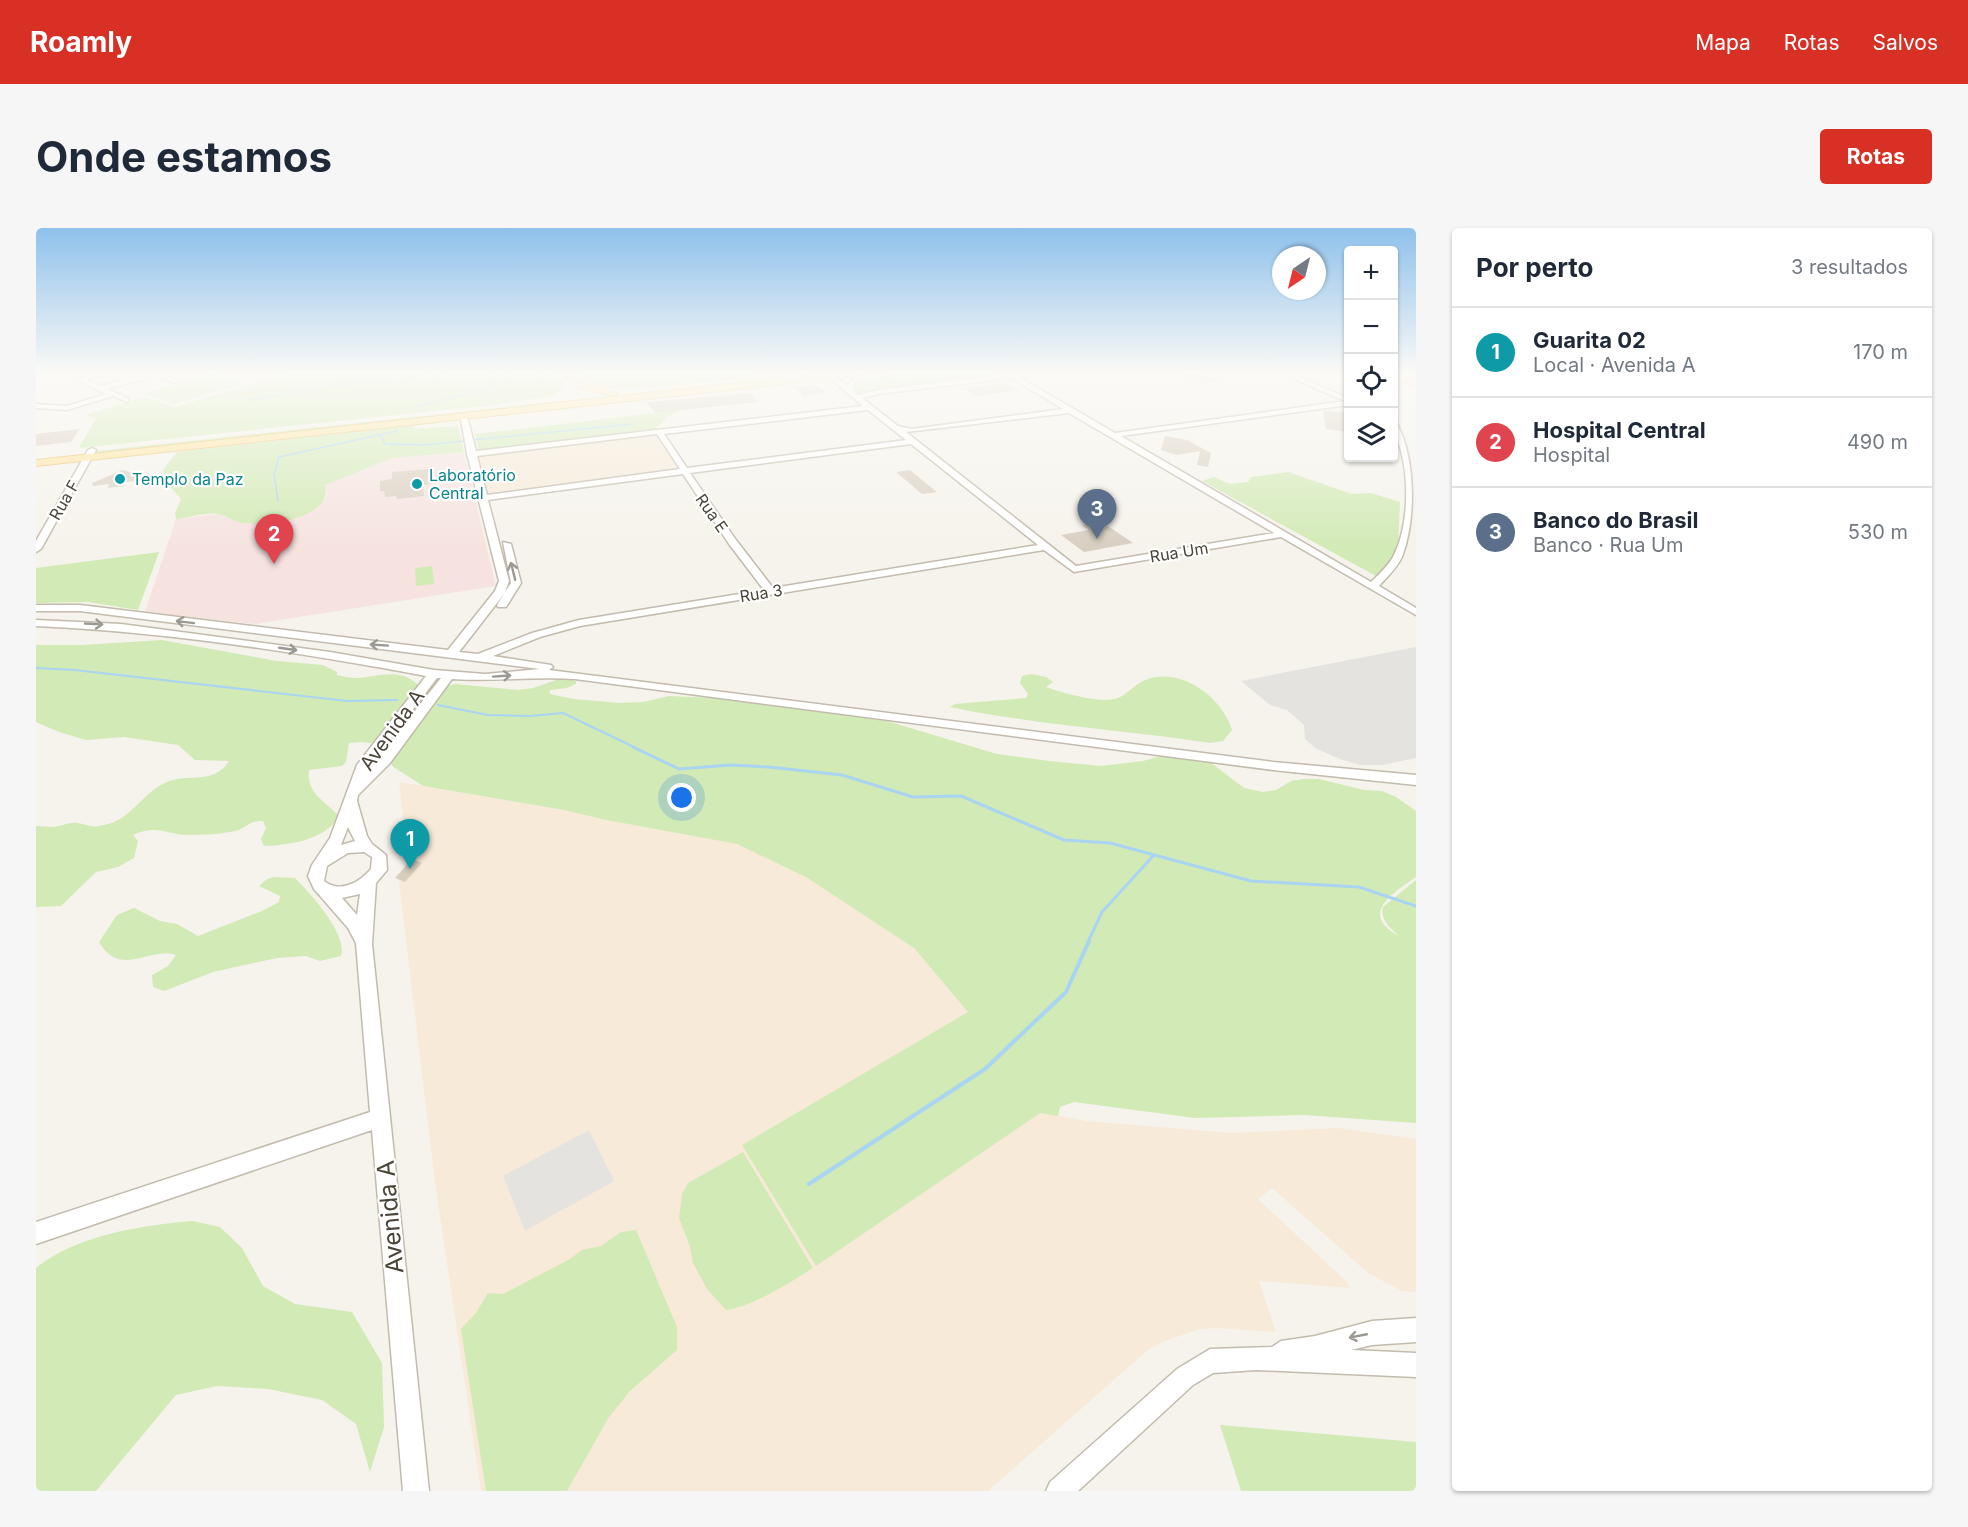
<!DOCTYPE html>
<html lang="pt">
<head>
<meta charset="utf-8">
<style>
	body { margin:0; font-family:Inter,sans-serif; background:#f6f6f7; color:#1f2937 }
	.controls { position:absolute; right:18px; top:18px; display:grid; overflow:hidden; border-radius:6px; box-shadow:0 2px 4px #0004 }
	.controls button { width:54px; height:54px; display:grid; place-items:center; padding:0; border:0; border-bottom:2px solid #e0e1e3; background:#fff; color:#1f2937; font:30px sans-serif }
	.compass { position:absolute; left:1236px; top:18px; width:54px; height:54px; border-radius:50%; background:#fff; box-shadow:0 2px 4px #0004; rotate:215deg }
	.you { position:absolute; left:646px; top:570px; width:21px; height:21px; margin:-15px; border:4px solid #fff; border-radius:50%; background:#1a73e8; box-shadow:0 0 0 9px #1a73e833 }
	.badge { display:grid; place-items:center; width:39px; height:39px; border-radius:50%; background:#d93025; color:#fff; font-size:20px; font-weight:700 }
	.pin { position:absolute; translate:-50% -50px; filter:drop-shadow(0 2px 3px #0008) }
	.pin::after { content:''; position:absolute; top:32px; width:21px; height:18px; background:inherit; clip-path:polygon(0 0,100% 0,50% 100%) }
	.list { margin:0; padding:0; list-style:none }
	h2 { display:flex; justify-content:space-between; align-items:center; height:78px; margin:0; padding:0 24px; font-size:26px }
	h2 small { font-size:20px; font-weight:400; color:#747a83 }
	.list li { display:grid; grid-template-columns:39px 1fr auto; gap:18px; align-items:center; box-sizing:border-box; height:90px; padding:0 24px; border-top:2px solid #e0e1e3 }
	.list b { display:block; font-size:22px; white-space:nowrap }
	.list p { margin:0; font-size:20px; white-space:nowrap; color:#747a83 }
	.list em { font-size:20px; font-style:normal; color:#747a83 }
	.icon { flex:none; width:33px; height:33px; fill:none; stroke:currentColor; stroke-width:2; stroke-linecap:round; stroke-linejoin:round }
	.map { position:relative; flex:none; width:1380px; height:1263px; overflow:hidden; border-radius:6px }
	header { display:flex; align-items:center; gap:36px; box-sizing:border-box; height:84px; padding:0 30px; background:#d93025; color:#fff }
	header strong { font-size:28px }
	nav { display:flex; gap:33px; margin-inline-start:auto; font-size:21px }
	.intro { display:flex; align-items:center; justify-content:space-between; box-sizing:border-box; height:144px; padding:0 36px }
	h1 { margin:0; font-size:42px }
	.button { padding:15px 27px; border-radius:6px; background:#d93025; color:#fff; font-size:21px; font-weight:700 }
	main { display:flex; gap:36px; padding:0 36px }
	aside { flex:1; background:#fff; border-radius:6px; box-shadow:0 2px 4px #0004 }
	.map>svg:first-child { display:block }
	.commercial { fill:#f7ead8 }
	.medical { fill:#f6e3e0 }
	.green { fill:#d2eab5 }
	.parking { fill:#e5e3e0 }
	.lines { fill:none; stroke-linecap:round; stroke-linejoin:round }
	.stream-far3 { stroke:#a9d4f2; stroke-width:1.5 }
	.stream-far2 { stroke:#a9d4f2; stroke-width:2 }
	.stream-far1 { stroke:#a9d4f2; stroke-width:3 }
	.stream { stroke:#a9d4f2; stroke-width:4 }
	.building { fill:#d8cfc1 }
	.minor-casing { stroke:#c2bbae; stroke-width:3 }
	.major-casing { stroke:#e6c16a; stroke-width:2 }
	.minor { fill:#fff; fill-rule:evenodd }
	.major { fill:#ffe39c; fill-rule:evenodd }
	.oneway { stroke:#9c9892 }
	.culture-dot { fill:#0f9aa8; stroke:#fff; stroke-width:2 }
	.labels { text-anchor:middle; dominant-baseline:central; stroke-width:4.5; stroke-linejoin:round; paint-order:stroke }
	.far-culture-label { font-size:16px; fill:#0d838f; stroke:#fff; text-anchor:start }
	.far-street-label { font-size:16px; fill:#4b4439; stroke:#fff }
	.street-label { font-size:20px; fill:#4b4439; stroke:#fff }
	.near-street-label { font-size:24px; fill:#4b4439; stroke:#fff }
</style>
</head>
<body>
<header>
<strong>Roamly</strong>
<nav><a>Mapa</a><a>Rotas</a><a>Salvos</a></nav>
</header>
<div class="intro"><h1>Onde estamos</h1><a class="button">Rotas</a></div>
<main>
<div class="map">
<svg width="1380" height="1263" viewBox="0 0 1380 1263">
	<rect width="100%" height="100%" fill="#f6f3ec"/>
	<path class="commercial" d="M620 207 645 244 452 268 441 227Z
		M363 554 528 582 570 592 701 616 770 648 878 720 933 784 706 917 947 923 1004 884 1050 893 1196 905 1302 900 1380 911V1064L1366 1063 1332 1045 1236 960 1222 971 1311 1054 1314 1060 1223 1053 1240 1104 1178 1100 1161 1102 1126 1114 1112 1122 952 1263H445L399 955 363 653 384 629 371 625Z"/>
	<path class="medical" d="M428 224 460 358 219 396 109 384 140 291 182 286 207 295 245 294 269 286 286 275 291 268 289 257 356 230Z"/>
	<path class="green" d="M177 145 208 155 137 176 107 166Z
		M251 145H520L530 159 516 168 458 177 43 220 60 190 49 187 108 169 140 179Z
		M542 145H713L719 149 584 162 558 157Z
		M867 145H967L970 147 825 167 820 162 819 156 826 150Z
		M524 173 527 176 57 226 59 223Z
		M645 182 631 189 618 203 443 224 439 206Z
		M378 197 379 201 422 198 428 224 356 230 289 257C298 291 231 298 208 295 198 294 191 288 182 286 170 284 152 290 140 291L139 285 145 271 130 254 127 242 141 224Z
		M1252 244 1316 266 1335 265 1364 274 1362 320 1358 331 1340 348 1166 253 1178 249 1194 256 1212 254 1215 249Z
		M123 324 102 382 52 374 0 375V340Z
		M396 338 398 356 380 358 379 340Z
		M126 412 241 433 287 437 301 444V447C307 448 314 450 320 450 342 449 363 439 381 456V460L397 462 419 456 482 462 497 460 526 450 540 453V456L531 460 514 462V466L538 471 584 475 607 474 633 468 677 470 851 493 961 526 1013 533 1065 538 1107 533 1125 528 1174 534 1208 560 1227 564 1240 562 1255 553 1267 551H1283L1328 562 1346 563 1360 569 1380 583V649C1357 665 1322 686 1363 708 1354 700 1344 692 1347 679L1380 652V895L1268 887 1159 890 1038 874 1024 879 1022 888 1004 885 780 1038 706 917 932 784 878 720 770 649 701 616 570 592 528 582 387 558 356 538 353 518 327 514 313 515 310 534 306 538 273 542C270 565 289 573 303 588 290 612 253 617 228 618L225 611 230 600 227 593C216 593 214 596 205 601 194 606 165 607 153 607 129 607 123 596 97 607L102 613 98 630 82 639 60 644 25 678 0 679V598C6 598 12 599 18 599 26 598 34 594 41 595 55 597 55 601 72 596 96 590 108 563 131 554 153 545 178 557 193 533L159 532 142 517 88 509 50 512 23 504 0 494V417H46Z
		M996 446 1010 449 1017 454 1010 459C1027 465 1065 476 1082 470 1092 466 1099 456 1109 452 1145 438 1186 469 1196 502L1187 513 1174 515C1088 502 1000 497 914 479L919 476 990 470 992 466 984 455 986 448Z
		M238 649 259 650C273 664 312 706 305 728L284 733 270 728 241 730 177 744 128 763 117 759 116 747 132 738 140 727C116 718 84 751 63 714L81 687 98 680 124 693 141 696 162 708 226 683 243 674 244 668 223 658 231 651Z
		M707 924 777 1040C753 1055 718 1078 690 1082L671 1061 657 1035 654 1019 643 990 646 966 652 955Z
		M157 993 184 999 206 1020 227 1058 259 1076 316 1084 346 1135 348 1199 334 1244 320 1196 286 1172 232 1161 181 1158 140 1167 60 1263H0V1040C40 1007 107 997 157 993Z
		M600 1002 641 1099V1122L594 1163 573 1189 531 1263H450L425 1101 440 1085 452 1065 467 1066 534 1031 546 1022 565 1018 585 1004Z
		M1184 1197 1380 1214V1263H1205Z"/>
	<path class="parking" d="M1380 419V530L1346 537H1324L1304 531 1279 520 1269 511 1268 497 1251 482 1234 477 1205 453Z
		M553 902 578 953 489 1003 467 948Z"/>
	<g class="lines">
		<path class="stream-far3" d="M493 145 504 148
			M212 172 321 154 433 145
			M378 179 451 161 461 145
			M345 207 349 216 389 217 427 213
			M437 212 597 196
			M242 273 238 246 243 229 361 203"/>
		<path class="stream-far2" d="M0 440 39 442 311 473 361 472
			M402 477 452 487 494 488 527 485 600 520"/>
		<path class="stream-far1" d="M597 519 643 541 694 537 733 539 806 547 877 569 925 568 1028 612 1074 615 1215 653 1323 659 1380 678
			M1052 714 1066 684 1118 627"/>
		<path class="stream" d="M773 956 949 841 1030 764 1053 713"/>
	</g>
	<path class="building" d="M1139 145H1167L1186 153 1164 156Z
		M969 155 982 162 941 168 928 160Z
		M777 157 782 158 791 165 768 168 758 159Z
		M714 165 722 174 619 185 611 174Z
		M1287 183 1312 184V204L1290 201Z
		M44 201 35 214 0 218V206Z
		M1129 208 1151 212 1175 225 1172 239 1161 237 1164 223 1141 227 1125 222Z
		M393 241 395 256 387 257 388 268 361 271 360 268 349 269 348 263H344V253L356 251V244Z
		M87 242 117 251 90 254 88 258 72 260 73 256 57 258 56 255Z
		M874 242 886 252 901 264 886 266 860 244Z
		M1061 294 1067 298H1072L1097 315 1048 324 1025 307 1053 302 1046 297Z
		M376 631 386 635 369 654 359 650Z"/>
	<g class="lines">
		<g class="minor-casing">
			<path id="minor" d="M61 145H72L50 152 65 158 112 145H123L142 153 139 155 118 148 71 161 93 171 91 174 77 168 31 182 0 180V176L31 178 70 166 41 152Z
				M843 145H864L823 152 819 155 817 163 822 167 842 162 976 145 1079 205 1309 173 1244 145H1253L1312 170V177L1085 208 1335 354C1343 346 1352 338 1357 329 1372 300 1373 258 1366 227 1364 216 1358 207 1358 196H1361C1380 231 1380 292 1366 329 1361 340 1351 349 1343 358L1380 380V387L1245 309 1038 344 1008 322 544 398 504 409 457 428 515 437 517 439 513 442 1237 534 1380 547V557L1237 542 539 451C498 448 457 454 416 451L354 535 322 567 321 573 331 608 336 616 350 627 351 642 340 655 336 716 393 1263H367L336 902 0 1016V994L334 884 320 715 312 700 278 661 272 648 276 637 294 610 321 537 390 448C261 424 131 404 0 398V392L85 396 294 424 398 442 449 446 504 441 44 383H0V377H44L412 422 459 363 463 353 431 226 424 186 431 188 440 223 827 178 791 148 796 147 811 158 819 149ZM975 150 1027 181 875 201 862 198 826 170 842 166ZM832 182 870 212 651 240 628 206ZM1033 185 1238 305 1040 338 870 204ZM621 206 644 241 451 267 441 228ZM875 216 1002 317 737 360 700 312 654 245ZM647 246 693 316 728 362 543 392 496 405 442 426 423 424 468 366 461 377 462 379H470L485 355 475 316 467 314 475 355 469 364 473 353 452 272ZM401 450H405L332 542 334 538ZM312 599 319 613 305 617ZM328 624 336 629 335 641C324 654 304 666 288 653L291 638 312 625ZM324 666 321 687 306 670Z
				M56 220 60 222 5 321 0 324V313L52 222Z
				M1380 1090V1114L1336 1117 1315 1122 1380 1125V1149L1220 1142 1177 1145 1157 1157 1042 1263H1010L1014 1254 1141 1141 1174 1121 1236 1119 1245 1113 1279 1108 1336 1093Z"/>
		</g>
		<g class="major-casing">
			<path id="major" d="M527 145H536L549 156 582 165 577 168 543 160Z
				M795 145H825L821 148 0 238V232Z
				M1358 145 1380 153V159L1358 150Z"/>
		</g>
		<use href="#minor" class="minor"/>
		<use href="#major" class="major"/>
	</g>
	<defs><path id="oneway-shaft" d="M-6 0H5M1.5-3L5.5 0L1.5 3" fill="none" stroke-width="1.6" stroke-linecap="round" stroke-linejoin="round" transform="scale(1.5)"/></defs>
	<g class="oneway">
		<use href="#oneway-shaft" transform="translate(477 343) rotate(-104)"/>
		<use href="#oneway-shaft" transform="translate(149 394) rotate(-173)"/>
		<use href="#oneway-shaft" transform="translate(58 396) rotate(3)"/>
		<use href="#oneway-shaft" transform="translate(343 417) rotate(-176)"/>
		<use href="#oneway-shaft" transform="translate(252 421) rotate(8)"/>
		<use href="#oneway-shaft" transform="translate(466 448) rotate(-4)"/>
		<use href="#oneway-shaft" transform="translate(1322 1108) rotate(169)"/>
	</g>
	<linearGradient id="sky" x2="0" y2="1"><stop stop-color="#8fc1ec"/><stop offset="0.45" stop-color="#fbfaf6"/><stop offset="1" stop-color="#fbfaf6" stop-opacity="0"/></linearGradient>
	<rect width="1380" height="322" fill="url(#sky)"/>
	<g class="culture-dot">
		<circle cx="84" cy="251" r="6"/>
		<circle cx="381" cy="256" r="6"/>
	</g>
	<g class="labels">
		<g class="far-culture-label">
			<text x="393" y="247">Laboratório<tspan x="393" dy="18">Central</tspan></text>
			<text x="96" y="251">Templo da Paz</text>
		</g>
		<g class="far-street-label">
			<text transform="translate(28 272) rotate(-60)">Rua F</text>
			<text transform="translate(676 285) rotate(55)">Rua E</text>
			<text transform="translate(1143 324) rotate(-9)">Rua Um</text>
			<text transform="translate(725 365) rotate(-9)">Rua 3</text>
		</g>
		<g class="street-label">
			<text transform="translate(356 502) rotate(-54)">Avenida A</text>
		</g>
		<g class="near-street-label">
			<text transform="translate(354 989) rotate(-95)">Avenida A</text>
		</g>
	</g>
</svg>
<div class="controls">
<button>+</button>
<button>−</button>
<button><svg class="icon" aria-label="locate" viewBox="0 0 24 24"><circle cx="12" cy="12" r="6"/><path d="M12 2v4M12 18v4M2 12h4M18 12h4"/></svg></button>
<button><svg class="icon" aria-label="layers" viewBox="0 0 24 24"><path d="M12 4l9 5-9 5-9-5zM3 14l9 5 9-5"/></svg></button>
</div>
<svg class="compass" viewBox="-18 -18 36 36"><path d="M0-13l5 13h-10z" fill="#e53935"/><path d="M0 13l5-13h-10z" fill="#747a83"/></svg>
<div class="you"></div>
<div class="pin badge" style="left:374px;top:641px;background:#0f9aa8">1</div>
<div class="pin badge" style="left:238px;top:336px;background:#e0444e">2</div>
<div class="pin badge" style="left:1061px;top:311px;background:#5c6f8a">3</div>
</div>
<aside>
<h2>Por perto<small>3 resultados</small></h2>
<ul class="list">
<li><span class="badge" style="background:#0f9aa8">1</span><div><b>Guarita 02</b><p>Local · Avenida A</p></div><em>170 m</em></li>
<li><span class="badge" style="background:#e0444e">2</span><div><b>Hospital Central</b><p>Hospital</p></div><em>490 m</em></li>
<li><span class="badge" style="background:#5c6f8a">3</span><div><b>Banco do Brasil</b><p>Banco · Rua Um</p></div><em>530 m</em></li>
</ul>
</aside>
</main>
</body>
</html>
